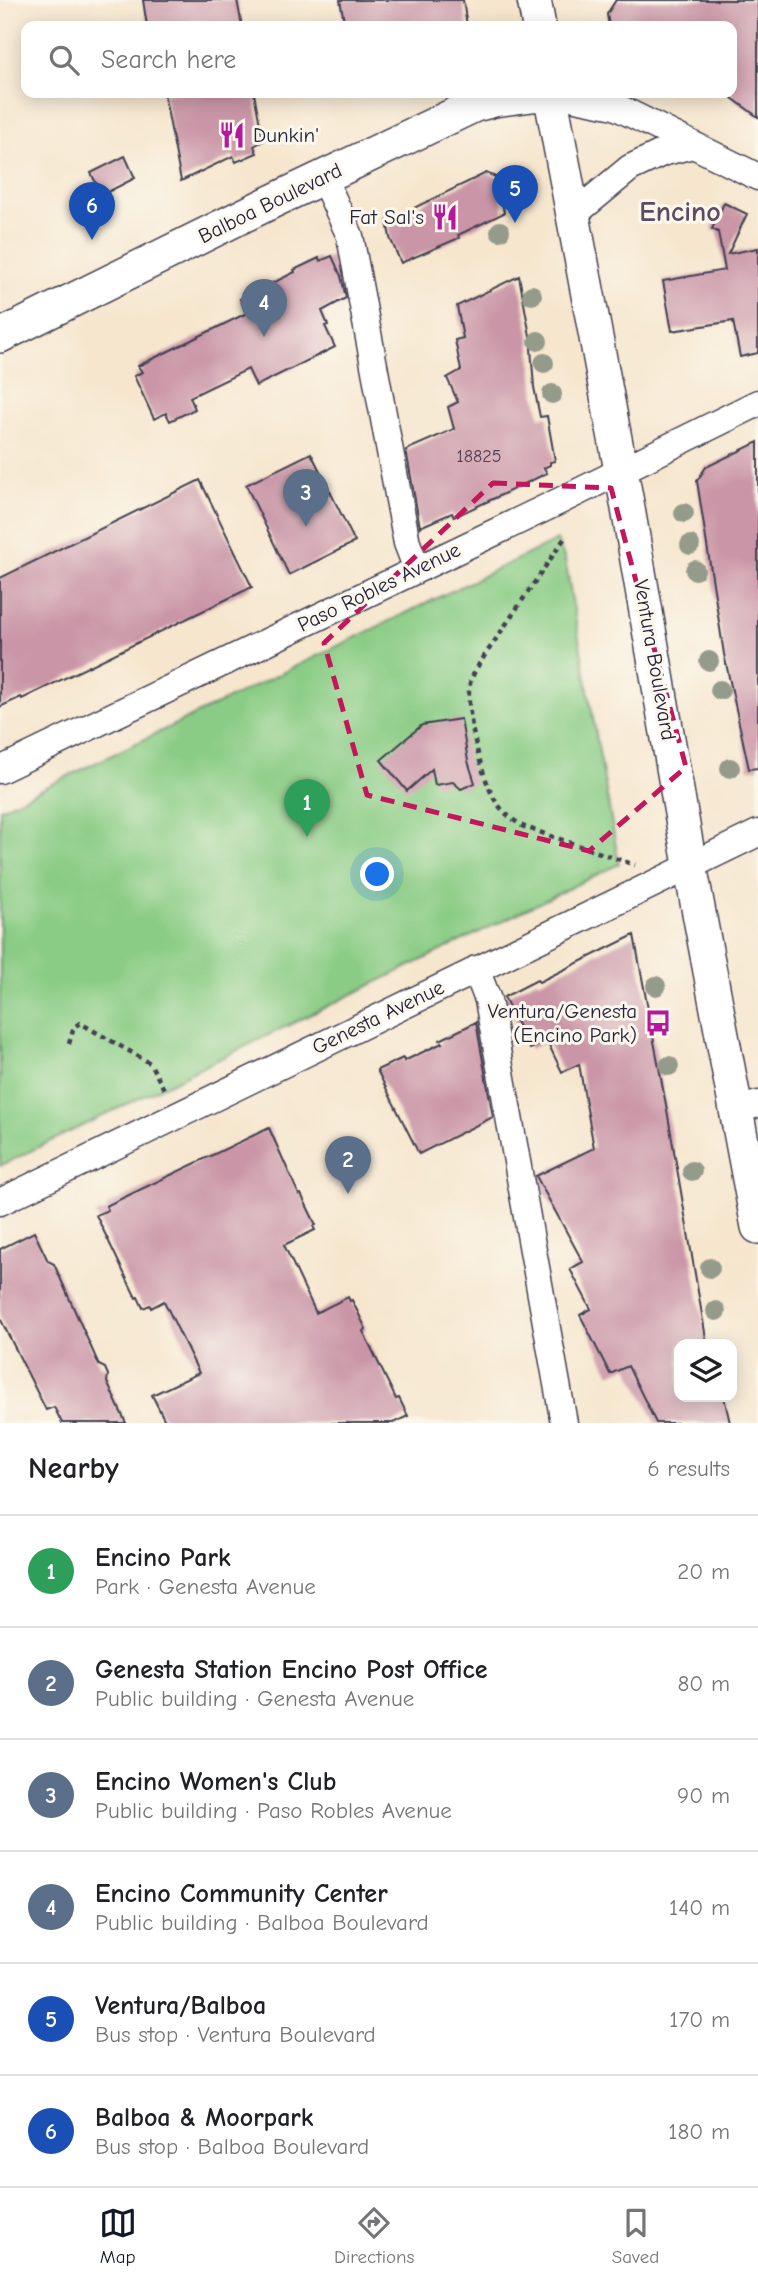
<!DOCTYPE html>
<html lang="en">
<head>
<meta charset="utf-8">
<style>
	body { margin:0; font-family:"Comic Neue",sans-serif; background:#f6f6f6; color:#202124 }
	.controls { position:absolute; right:21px; bottom:21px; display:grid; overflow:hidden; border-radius:14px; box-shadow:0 4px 18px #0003 }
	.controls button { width:63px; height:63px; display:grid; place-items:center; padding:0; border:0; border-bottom:2px solid #e0e0e0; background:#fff; color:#202124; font:35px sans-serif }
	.you { position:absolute; left:378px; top:875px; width:24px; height:24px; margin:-18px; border:5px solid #fff; border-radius:50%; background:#1a73e8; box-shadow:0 0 0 10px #1a73e833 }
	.badge { display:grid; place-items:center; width:46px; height:46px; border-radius:50%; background:#111827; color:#fff; font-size:23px; font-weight:700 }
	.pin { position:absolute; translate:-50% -58px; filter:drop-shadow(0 2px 4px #0008) }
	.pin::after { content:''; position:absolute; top:37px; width:24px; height:21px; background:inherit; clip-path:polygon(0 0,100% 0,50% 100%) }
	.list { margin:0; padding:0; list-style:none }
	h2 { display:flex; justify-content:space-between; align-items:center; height:91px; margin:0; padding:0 28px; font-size:30px }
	h2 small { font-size:23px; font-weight:400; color:#757577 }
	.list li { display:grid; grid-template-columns:46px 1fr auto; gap:21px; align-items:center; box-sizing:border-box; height:112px; padding:0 28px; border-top:2px solid #e0e0e0 }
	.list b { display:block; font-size:26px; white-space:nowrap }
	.list p { margin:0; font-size:23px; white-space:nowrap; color:#757577 }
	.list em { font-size:23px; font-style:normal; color:#757577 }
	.icon { flex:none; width:38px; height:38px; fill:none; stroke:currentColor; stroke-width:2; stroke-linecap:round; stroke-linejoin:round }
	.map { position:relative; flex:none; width:758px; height:1423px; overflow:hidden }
	.search { position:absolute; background:#fff; box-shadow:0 4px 18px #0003; left:21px; right:21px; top:21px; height:77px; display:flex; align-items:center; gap:18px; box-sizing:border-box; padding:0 24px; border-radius:14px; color:#757577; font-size:26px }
	.sheet { height:763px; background:#fff }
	nav { display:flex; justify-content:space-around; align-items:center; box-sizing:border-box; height:98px; border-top:2px solid #e0e0e0; background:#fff; font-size:19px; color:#757577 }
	nav a { display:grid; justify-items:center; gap:4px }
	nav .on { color:#111827 }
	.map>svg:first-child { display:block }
	.green { fill:#8acc85; stroke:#567760; stroke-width:2 }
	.building { fill:#ca96a7 }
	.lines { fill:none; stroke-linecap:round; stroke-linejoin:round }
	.minor-casing { stroke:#423f51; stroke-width:29 }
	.major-casing { stroke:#423f51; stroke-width:36 }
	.path { stroke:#423f51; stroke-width:4.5; stroke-dasharray:5 5; stroke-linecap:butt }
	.minor { stroke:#fff; stroke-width:26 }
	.major { stroke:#fff; stroke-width:33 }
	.tree { fill:#959b8b }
	.marked { fill:none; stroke:#c2185b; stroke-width:5; stroke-dasharray:14 9; stroke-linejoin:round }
	.labels { text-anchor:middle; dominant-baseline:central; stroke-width:6; stroke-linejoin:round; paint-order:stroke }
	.number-label { font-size:18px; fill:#4c3f56 }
	.poi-label { font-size:21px; fill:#22223b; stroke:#fbf7ec; text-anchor:end }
	.street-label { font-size:21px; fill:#22223b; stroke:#fbf7ec }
	.district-label { font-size:28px; font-weight:bold; fill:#5d4b61; stroke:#fbf7ec }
</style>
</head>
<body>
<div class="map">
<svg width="758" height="1423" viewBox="0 0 758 1423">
	<rect width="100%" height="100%" fill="#fbf7ec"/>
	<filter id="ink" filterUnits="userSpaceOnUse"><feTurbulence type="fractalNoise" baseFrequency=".0143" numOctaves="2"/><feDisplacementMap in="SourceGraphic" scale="14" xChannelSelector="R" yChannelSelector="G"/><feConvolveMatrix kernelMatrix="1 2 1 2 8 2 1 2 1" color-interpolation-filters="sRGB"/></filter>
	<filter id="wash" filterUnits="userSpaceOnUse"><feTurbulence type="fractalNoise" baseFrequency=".00686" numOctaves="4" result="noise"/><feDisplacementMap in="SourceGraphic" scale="28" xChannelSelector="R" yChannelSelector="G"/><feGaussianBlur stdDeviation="1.57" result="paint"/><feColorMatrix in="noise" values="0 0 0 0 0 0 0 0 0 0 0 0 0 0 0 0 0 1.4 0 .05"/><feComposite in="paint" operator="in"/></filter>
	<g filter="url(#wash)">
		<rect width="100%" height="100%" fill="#f6e6ce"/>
		<path class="green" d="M557 540 565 560 619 864 0 1166V809Z"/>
		<g id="blocks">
			<path class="building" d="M143 0H237L242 26H147Z
				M340 0H463L467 26H345Z
				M616 0H758V117L732 98V26H609L607 14Z
				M164 93H254L263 141 254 146 257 153 236 162 233 156 181 181Z
				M125 156 135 178 102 195 91 173Z
				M486 173 498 178 504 213 458 235 459 238 401 263 390 238 387 221Z
				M724 203 747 214 728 254 758 248V353L740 357 733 321 672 331 663 281 725 270 718 232 712 229Z
				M332 256 341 276 346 298 322 311 328 325 325 326 335 347 256 386 248 369 190 397 195 409 170 421 166 413 154 419 134 376 142 372 138 366 247 313 240 299 295 272 294 270 319 258 320 261Z
				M519 276 530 336 534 387 540 417 547 416 555 461 550 462V465L544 468 547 473 497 497 454 517 452 513 420 527 406 450 454 429 448 407 458 402 447 378 461 370 455 340 463 338 457 306Z
				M758 442V768L749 769 724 654 697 481 706 467Z
				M311 453 355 542 289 575 246 485Z
				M200 480 252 587 22 699 21 697 0 707V578Z
				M461 719 468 761 475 783 461 789 453 782 435 785 432 769 407 791 381 760 422 725Z
				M634 935 667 1110 707 1344H679V1397H724L730 1423H656L628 1366 610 1374 580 1315 591 1309 570 1269 583 1262 536 1176 594 1148 579 1064 562 1072 547 1041 530 1049 504 997 537 980 539 982Z
				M476 1022 493 1117 419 1154 377 1070 403 1058 404 1061 442 1043 440 1040Z
				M269 1128 299 1195 301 1194 316 1225 313 1226 315 1230 284 1245 316 1313 348 1297 350 1301 352 1300 366 1329 363 1331 396 1399 399 1398 408 1416 393 1423H166L152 1395 199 1373 164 1301 151 1308 150 1305 143 1308 138 1297 136 1298 96 1215 108 1210 106 1206Z
				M34 1232 48 1261 54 1264 99 1365 105 1368 108 1375 107 1382 126 1423H62L54 1407 46 1410 0 1318V1249Z"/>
		</g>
	</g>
	<g filter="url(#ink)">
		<use href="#blocks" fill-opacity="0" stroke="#423f51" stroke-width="2"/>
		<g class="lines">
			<g class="minor-casing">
				<path id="minor" d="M551 93 615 106 758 177
					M323 177 350 236 407 543 417 569
					M572 216 630 168 662 153 693 145
					M0 770 564 499 758 403
					M476 969 488 1000 564 1423
					M736 1110 758 1104
					M0 1202 758 833"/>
			</g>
			<g class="major-casing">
				<path id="major" d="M534 0 539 26
					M550 93 626 497 690 865 758 1227
					M0 336 271 202 475 105 494 100 548 93"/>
			</g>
			<path class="path" d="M564 539 479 664C476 670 471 677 470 684 464 708 482 779 495 800 502 812 512 819 522 826L635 865
				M69 1044 74 1027 80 1023 150 1063 165 1091"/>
			<use href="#minor" class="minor"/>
			<use href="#major" class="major"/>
		</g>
		<g class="tree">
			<circle cx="500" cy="231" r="10"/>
			<circle cx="532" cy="295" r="10"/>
			<circle cx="538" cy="341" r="10"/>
			<circle cx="544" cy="363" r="10"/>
			<circle cx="552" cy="394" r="10"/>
			<circle cx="684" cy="513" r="10"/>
			<circle cx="690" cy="545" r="10"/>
			<circle cx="695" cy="570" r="10"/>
			<circle cx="709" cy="661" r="10"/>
			<circle cx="720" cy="690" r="10"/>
			<circle cx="730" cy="768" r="10"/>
			<circle cx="656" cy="986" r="10"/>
			<circle cx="669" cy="1066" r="10"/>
			<circle cx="692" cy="1171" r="10"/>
			<circle cx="710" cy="1268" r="10"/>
			<circle cx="716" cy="1311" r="10"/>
		</g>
	</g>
	<path class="marked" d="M493 483 611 488 686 767 589 851 367 795 324 643Z"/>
	<defs>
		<g id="restaurant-bare" transform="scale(2.1)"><path d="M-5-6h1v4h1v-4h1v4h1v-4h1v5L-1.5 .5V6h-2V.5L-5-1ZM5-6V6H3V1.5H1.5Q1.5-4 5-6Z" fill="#b5179e" stroke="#fbf7ec" stroke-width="2.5" paint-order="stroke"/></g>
		<g id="bus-bare" transform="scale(2.1)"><path d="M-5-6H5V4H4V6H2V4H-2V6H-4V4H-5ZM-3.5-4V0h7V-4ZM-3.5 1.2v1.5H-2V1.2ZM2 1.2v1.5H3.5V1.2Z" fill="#b5179e" stroke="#fbf7ec" stroke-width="2.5" paint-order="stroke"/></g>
	</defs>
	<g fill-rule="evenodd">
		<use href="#restaurant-bare" x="232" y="135"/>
		<use href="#restaurant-bare" x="445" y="217"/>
		<use href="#bus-bare" x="658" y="1023"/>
	</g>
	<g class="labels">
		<g class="number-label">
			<text x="479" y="456">18825</text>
		</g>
		<g class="poi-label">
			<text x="253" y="135" text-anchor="start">Dunkin'</text>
			<text x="424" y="217">Fat Sal's</text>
			<text x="637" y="1011">Ventura/Genesta<tspan x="637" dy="24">(Encino Park)</tspan></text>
		</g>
		<g class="street-label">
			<text transform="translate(270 203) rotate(-26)">Balboa Boulevard</text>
			<text transform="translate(379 587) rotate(-26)">Paso Robles Avenue</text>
			<text transform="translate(655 660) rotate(80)">Ventura Boulevard</text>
			<text transform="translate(378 1017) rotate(-26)">Genesta Avenue</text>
		</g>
		<g class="district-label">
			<text x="680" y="212">Encino</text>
		</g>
	</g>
</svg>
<div class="controls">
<button><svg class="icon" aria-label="layers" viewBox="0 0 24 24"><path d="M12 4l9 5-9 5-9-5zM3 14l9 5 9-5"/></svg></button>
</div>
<div class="you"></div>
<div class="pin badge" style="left:307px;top:837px;background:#2e9e5b">1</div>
<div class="pin badge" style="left:348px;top:1194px;background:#5c6f8a">2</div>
<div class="pin badge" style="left:306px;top:527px;background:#5c6f8a">3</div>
<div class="pin badge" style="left:264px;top:337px;background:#5c6f8a">4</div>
<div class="pin badge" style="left:515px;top:223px;background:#1a4fb4">5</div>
<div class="pin badge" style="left:92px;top:240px;background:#1a4fb4">6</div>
<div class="search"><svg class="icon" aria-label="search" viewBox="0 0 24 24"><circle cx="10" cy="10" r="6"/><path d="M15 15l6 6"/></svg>Search here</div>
</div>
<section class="sheet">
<h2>Nearby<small>6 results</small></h2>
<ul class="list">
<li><span class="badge" style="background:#2e9e5b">1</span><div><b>Encino Park</b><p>Park · Genesta Avenue</p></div><em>20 m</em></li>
<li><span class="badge" style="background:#5c6f8a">2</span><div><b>Genesta Station Encino Post Office</b><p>Public building · Genesta Avenue</p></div><em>80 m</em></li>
<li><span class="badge" style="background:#5c6f8a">3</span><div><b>Encino Women's Club</b><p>Public building · Paso Robles Avenue</p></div><em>90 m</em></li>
<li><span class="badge" style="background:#5c6f8a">4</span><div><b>Encino Community Center</b><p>Public building · Balboa Boulevard</p></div><em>140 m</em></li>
<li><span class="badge" style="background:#1a4fb4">5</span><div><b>Ventura/Balboa</b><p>Bus stop · Ventura Boulevard</p></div><em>170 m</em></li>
<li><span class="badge" style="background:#1a4fb4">6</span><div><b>Balboa &amp; Moorpark</b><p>Bus stop · Balboa Boulevard</p></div><em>180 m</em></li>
</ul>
</section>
<nav>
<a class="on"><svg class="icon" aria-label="map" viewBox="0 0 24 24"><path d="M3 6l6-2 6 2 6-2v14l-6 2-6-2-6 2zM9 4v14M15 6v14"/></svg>Map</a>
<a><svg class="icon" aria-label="directions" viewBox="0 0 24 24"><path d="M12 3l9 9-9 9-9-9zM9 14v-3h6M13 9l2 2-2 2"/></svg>Directions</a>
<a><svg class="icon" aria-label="saved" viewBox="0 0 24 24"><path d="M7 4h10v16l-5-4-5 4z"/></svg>Saved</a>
</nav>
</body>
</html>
